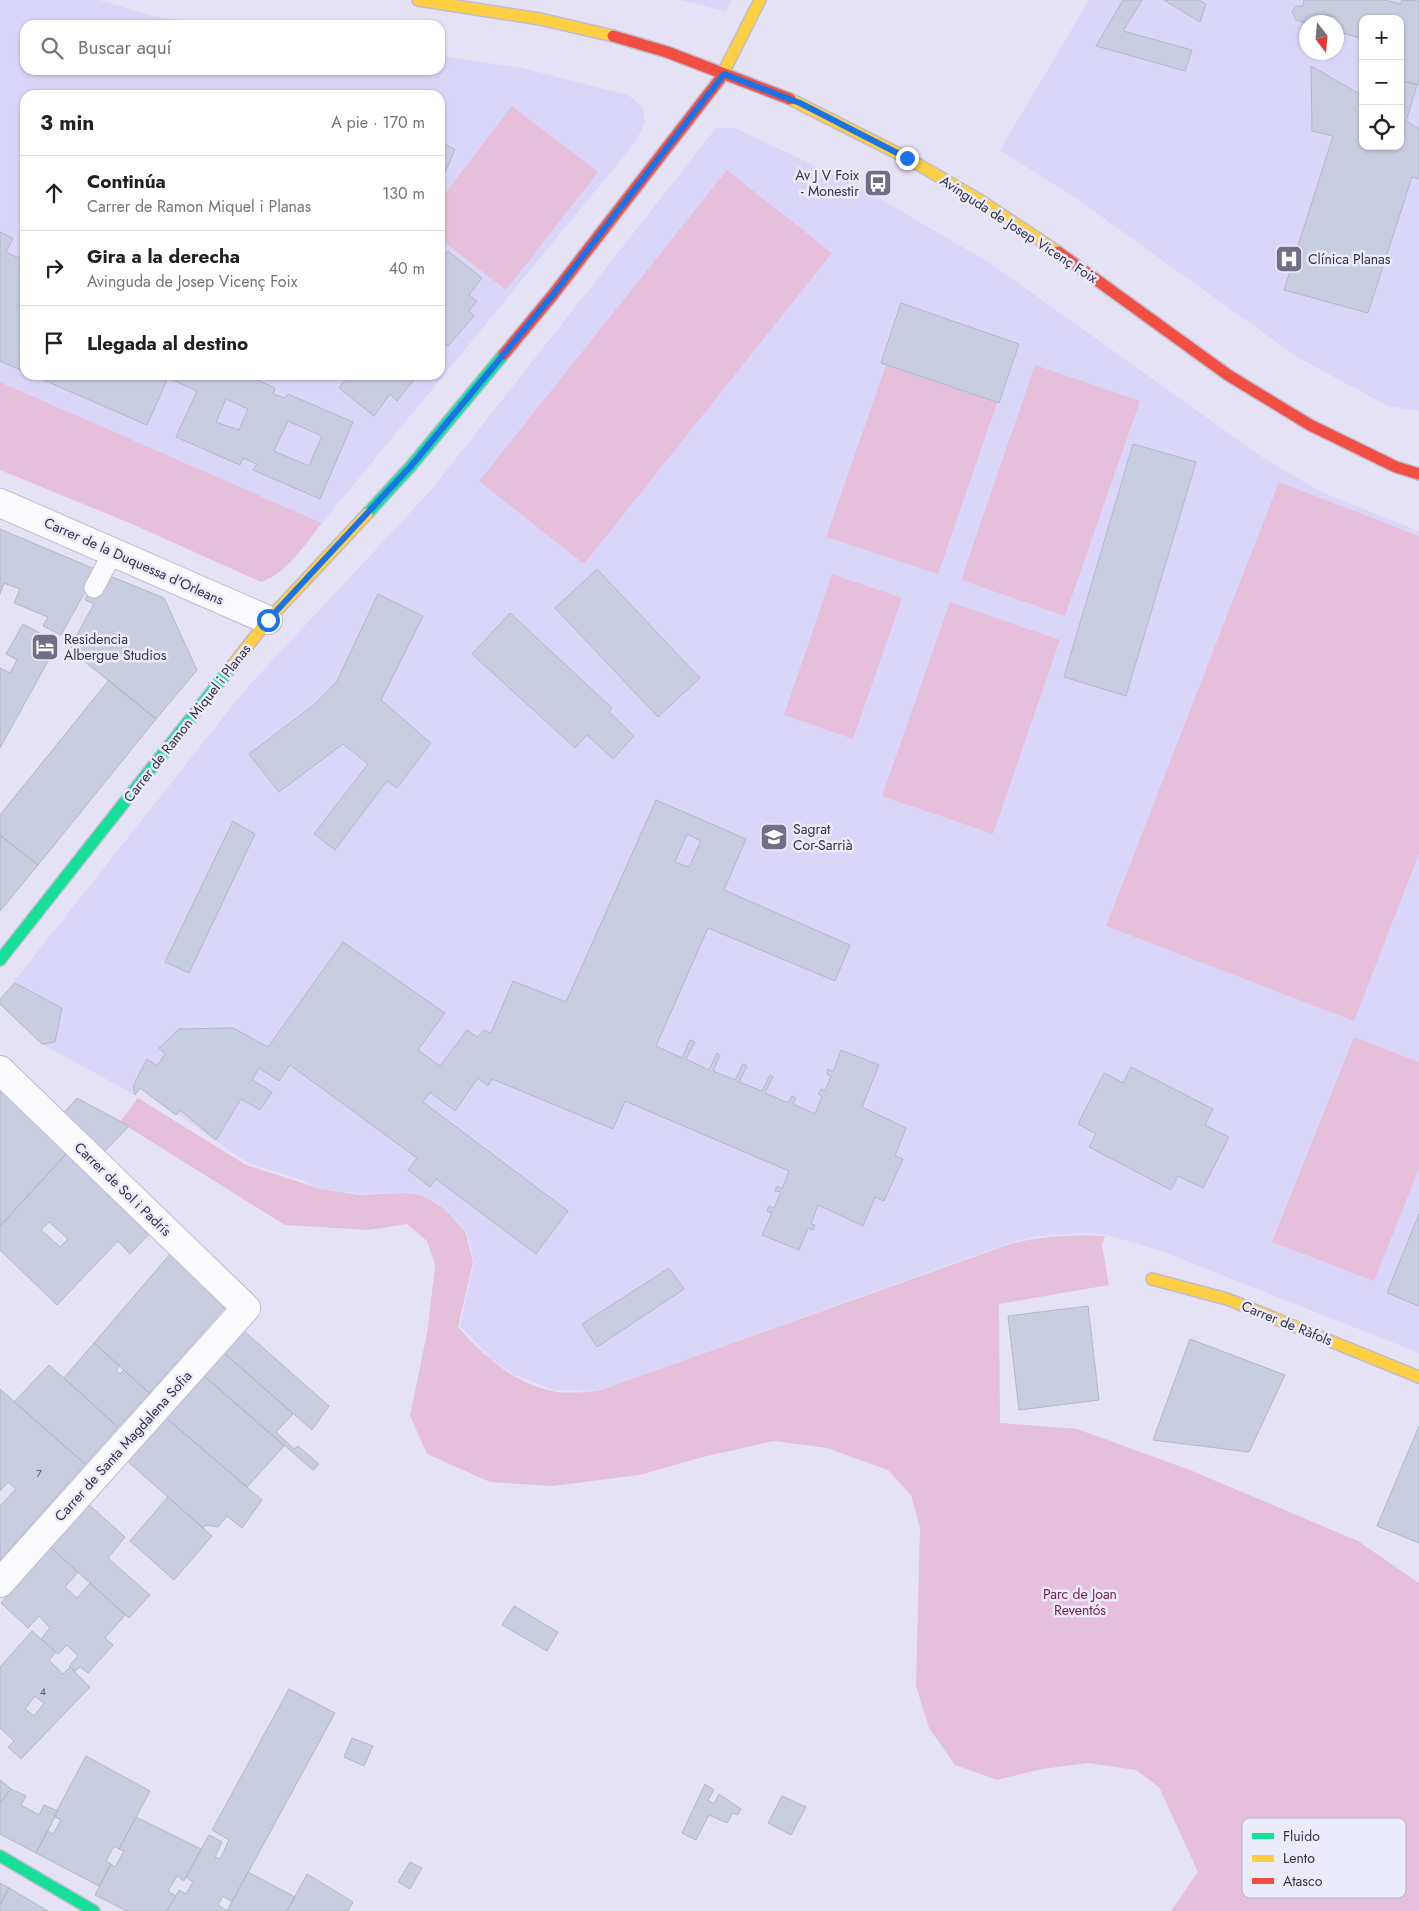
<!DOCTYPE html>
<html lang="es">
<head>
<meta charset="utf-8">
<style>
	body { margin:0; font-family:Jost,sans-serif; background:#f6f6f6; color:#202124 }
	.controls { position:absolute; right:15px; top:15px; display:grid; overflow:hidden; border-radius:10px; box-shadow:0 1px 4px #0004 }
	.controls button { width:45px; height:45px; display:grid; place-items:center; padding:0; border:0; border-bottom:1px solid #e0e0e0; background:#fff; color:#202124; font:25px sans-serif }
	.compass { position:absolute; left:1299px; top:15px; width:45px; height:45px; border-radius:50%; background:#fff; box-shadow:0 1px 4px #0004; rotate:164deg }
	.stop { position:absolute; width:15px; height:15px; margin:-11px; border:4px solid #1a73e8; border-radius:50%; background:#fff }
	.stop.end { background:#1a73e8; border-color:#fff; box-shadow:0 1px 5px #0008 }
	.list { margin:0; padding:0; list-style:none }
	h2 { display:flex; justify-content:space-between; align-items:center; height:65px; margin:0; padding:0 20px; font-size:21px }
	h2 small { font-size:16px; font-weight:400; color:#757577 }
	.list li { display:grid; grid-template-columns:32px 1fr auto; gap:15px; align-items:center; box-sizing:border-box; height:75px; padding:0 20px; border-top:1px solid #e0e0e0 }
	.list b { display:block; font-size:19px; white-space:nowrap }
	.list p { margin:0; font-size:16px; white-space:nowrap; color:#757577 }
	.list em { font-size:16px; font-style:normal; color:#757577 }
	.icon { flex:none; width:28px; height:28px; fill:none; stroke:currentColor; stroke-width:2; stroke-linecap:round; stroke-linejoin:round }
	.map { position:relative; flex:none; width:1419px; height:1911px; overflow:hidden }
	.search { position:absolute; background:#fff; box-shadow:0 1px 4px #0004; left:20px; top:20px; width:425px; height:55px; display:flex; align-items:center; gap:12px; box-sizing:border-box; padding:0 18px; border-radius:15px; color:#757577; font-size:19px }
	.panel { position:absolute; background:#fff; box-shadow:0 1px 4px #0004; left:20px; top:90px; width:425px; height:290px; border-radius:15px }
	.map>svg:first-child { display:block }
	.built { fill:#dad6fa; fill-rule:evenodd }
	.green { fill:#e6c0da }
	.building { fill:#c9cde1; stroke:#b3b7cb; fill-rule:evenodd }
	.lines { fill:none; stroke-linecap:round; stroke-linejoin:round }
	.lane-casing { stroke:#bfbcd2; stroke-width:21 }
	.street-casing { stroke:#bfbcd2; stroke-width:30 }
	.fast-casing { stroke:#bfbcd2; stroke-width:14 }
	.slow-casing { stroke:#bfbcd2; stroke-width:14 }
	.jam-casing { stroke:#bfbcd2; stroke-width:14 }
	.lane { stroke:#fbfbfd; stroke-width:19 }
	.street { stroke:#fbfbfd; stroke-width:28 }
	.fast { stroke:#16e098; stroke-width:11 }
	.slow { stroke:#ffcf43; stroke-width:11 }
	.jam { stroke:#f24e42; stroke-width:11 }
	.route { stroke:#1a73e8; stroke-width:6 }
	.labels { text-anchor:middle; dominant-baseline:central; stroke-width:5; stroke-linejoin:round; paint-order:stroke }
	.number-label { font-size:11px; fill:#5a5874 }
	.poi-label { font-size:14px; fill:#34304e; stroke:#ecebfa; text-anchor:start }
	.street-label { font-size:14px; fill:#34304e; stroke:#ecebfa }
	.park-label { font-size:14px; fill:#7b1753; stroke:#ecebfa }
	.key { fill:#ecebfa; stroke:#b5b3c6; stroke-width:1 }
	.key-label { font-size:14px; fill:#34304e }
</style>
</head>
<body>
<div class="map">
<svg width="1419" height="1911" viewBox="0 0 1419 1911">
	<rect width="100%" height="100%" fill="#e4e2f4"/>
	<path class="built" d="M0 0H99L149 15 198 25H25V70H440V56L522 68 628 95 642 106 645 123 634 144 322 523 0 382ZM25 95H440V375H25Z
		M678 0H732L726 11Z
		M1089 0H1419V411L1388 406 1297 357 1077 199 1000 150ZM1363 19H1400V146H1363ZM1306 22H1336V52H1306Z
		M716 128H735L863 189 990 263 1262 457 1319 491 1419 531V1353L1164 1252 1107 1235 1084 1233 1033 1237 1012 1242 598 1391 553 1390 513 1374 493 1361 460 1326 474 1262 466 1230 444 1207 421 1195 405 1193 359 1194 321 1189 296 1178 248 1163 140 1088 135 1095 42 1044 0 1004V999L244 691 432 489Z"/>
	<path class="green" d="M512 106 598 172 506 290 440 239V200Z
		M727 170 832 253 584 564 479 481Z
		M886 365 997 403 938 574 826 537Z
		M1035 365 1140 401 1065 616 961 580Z
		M0 382 322 523C305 544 288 573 261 582L132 524 0 470Z
		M1279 482 1419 536V854L1354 1021 1106 926Z
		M832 574 902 598 853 739 784 715Z
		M950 602 1060 640 993 834 882 796Z
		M1354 1037 1419 1062V1169L1374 1281 1272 1242Z
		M138 1098 246 1165 321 1189 359 1195 405 1193 421 1195 444 1208 465 1231 473 1262 458 1327C484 1356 512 1382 552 1391 566 1394 584 1392 598 1391L1013 1243C1043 1236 1074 1234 1105 1236L1102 1245 1109 1285 999 1304 1000 1423 1077 1429 1190 1470 1358 1541 1419 1583V1911H1171L1198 1872 1159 1787 1136 1770 1088 1763 1042 1769 997 1780 955 1765 929 1728 916 1686 920 1528 911 1495 888 1470 827 1448 774 1441 703 1457 639 1475 553 1486 490 1482 427 1454 410 1416 428 1328 435 1265 427 1241 407 1224 369 1230 285 1225 120 1122Z"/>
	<path class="building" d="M1123 0H1142L1123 31 1192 50 1185 71 1096 46Z
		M1164 0H1199L1206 4 1200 22Z
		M1304 0H1385L1401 4 1402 0 1419 1V85L1400 80V19H1363V39L1336 31V22L1306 23 1296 20 1292 11 1297 6H1303Z
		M1311 66 1363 96V146H1400V80L1417 85 1406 121 1419 129V179L1412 177 1368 313 1284 290 1333 136 1312 131Z
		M442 143 455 149 445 173 440 172Z
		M0 232 13 238 6 252 19 258 25 247V372L0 361Z
		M448 251 482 278 469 295 477 301 469 311 474 316 448 346 443 343 440 347V260Z
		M901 303 1019 344 999 403 881 363Z
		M32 375H246L275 388 273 394 285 398 288 394 353 422 320 499 253 470 257 464 243 458 240 465 176 437 197 391 168 378 147 425ZM226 399 248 409 239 430 216 422ZM288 421 322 436 309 466 274 451Z
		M349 375H418L397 401 390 394 374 416 339 388Z
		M1133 444 1196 462 1126 696 1064 677Z
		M0 529 97 570 61 635 43 626 48 617 14 603 20 589 4 583 0 594Z
		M597 569 700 678 658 717 555 608Z
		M100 572 164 598 197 670 156 719 69 649 94 604 85 600Z
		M378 594 423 616 381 700 431 743 397 788 387 781 335 850 314 834 368 764 343 744 279 792 249 754 315 704 337 681Z
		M510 613 612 708 609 712 634 736 613 759 587 735 575 748 472 654Z
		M23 624 58 643 0 748V668L10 673 17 660 6 654Z
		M109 680 156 719 38 865 0 835V815Z
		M656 800 746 839 724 890 850 945 835 981 708 928 656 1046 682 1058 690 1040 695 1042 686 1059 709 1070 717 1053 720 1055 713 1071 735 1080 743 1064 747 1066 739 1082 762 1091 770 1075 773 1077 765 1093 788 1103 792 1096 796 1098 793 1104 815 1114 822 1096 818 1094 821 1089 825 1091 831 1076 827 1074 828 1069 833 1072 841 1050 879 1065 862 1107 906 1128 895 1156 903 1159 884 1201 875 1197 863 1226 818 1205 811 1224 815 1225 813 1230 808 1228 799 1250 762 1235 772 1213 767 1211 769 1206 774 1208 781 1192 775 1191 777 1186 782 1189 789 1171 625 1101 613 1129 492 1079 488 1086 478 1078 455 1111 430 1092 423 1102 568 1211 536 1254 436 1179 430 1187 408 1170 417 1158 290 1065 279 1081 259 1068 252 1080 272 1092 260 1110 241 1099 216 1140 180 1110 176 1115 140 1088 135 1095 133 1086 147 1059 157 1066 165 1054 159 1048 179 1029 233 1028 268 1047 343 942 445 1013 418 1050 440 1066 467 1030 477 1037 484 1030 491 1033 513 981 566 1002ZM687 834 701 841 689 867 675 862Z
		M233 821 255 834 189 973 165 962Z
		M0 835 38 865 0 911Z
		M15 983 62 1008 55 1042 42 1044 0 1004V999Z
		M1131 1067 1213 1109 1205 1125 1229 1137 1203 1188 1178 1176 1171 1190 1089 1147 1096 1134 1078 1124 1104 1073 1123 1083Z
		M0 1088 67 1153 0 1226Z
		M77 1098 129 1126 101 1155 59 1118Z
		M67 1153 150 1233 130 1254 118 1241 57 1305 0 1250V1226ZM49 1222 68 1239 60 1247 41 1230Z
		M1419 1214V1306L1387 1293Z
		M171 1253 226 1306 149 1393 94 1343Z
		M669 1268 684 1289 597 1347 582 1324Z
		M1088 1306 1099 1400 1019 1410 1008 1316Z
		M243 1330 329 1406 312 1430 223 1352Z
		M1190 1339 1285 1375 1249 1452 1153 1440Z
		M94 1343 120 1366 116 1370 120 1374 124 1370 149 1393 118 1427 64 1378Z
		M223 1352 293 1414 276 1432 294 1449 298 1446 319 1464 313 1470 203 1375Z
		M49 1365 118 1427 85 1464 14 1402Z
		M203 1375 284 1446 247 1487 165 1417Z
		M0 1389 85 1464 0 1560V1506L16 1489 8 1482 0 1491Z
		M165 1417 262 1500 242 1528 227 1516 218 1527 205 1525 203 1528 126 1460Z
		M1419 1426V1543L1377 1526Z
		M168 1497 212 1536 174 1580 130 1541Z
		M88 1504 125 1537 108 1558 150 1595 129 1618 50 1547Z
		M50 1547 78 1572 65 1587 77 1598 90 1583 125 1615 105 1638 113 1645 88 1673 80 1667 75 1671 69 1666 78 1656 67 1645 58 1654 41 1639 50 1628 39 1616 28 1628 1 1603Z
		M514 1606 558 1632 547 1651 502 1625Z
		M32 1631 56 1652 49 1660 63 1674 70 1667 90 1687 21 1759 8 1747 14 1741 0 1728V1667ZM35 1696 44 1703 34 1716 25 1709Z
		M289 1689 335 1713 232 1902 223 1896 218 1905 227 1911H167L179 1890 186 1894 193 1882 186 1877 209 1835 222 1842 215 1857 220 1859 229 1840 212 1830Z
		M352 1738 373 1746 364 1766 344 1757Z
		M86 1756 150 1791 119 1849 114 1846 106 1861 111 1864 99 1886 36 1853 47 1831 53 1834 61 1820 54 1816Z
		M0 1780 11 1789 0 1803Z
		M705 1784 714 1790 708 1800 714 1804 719 1794 741 1809 737 1815 733 1813 727 1823 709 1815 696 1840 682 1833Z
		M11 1789 26 1796 21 1805 39 1815 44 1805 58 1811 36 1853 0 1834V1803Z
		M782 1796 806 1807 791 1835 768 1823Z
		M136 1817 201 1849 184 1881 177 1876 168 1891 176 1896 167 1911H127L95 1895 111 1864 115 1867 124 1851 119 1849Z
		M410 1862 422 1868 410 1889 398 1882Z
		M248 1872 295 1897 287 1911H227Z
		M307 1874 353 1902 348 1911H287Z
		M0 1883 9 1888 0 1905Z
		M9 1888 48 1911H0V1905Z"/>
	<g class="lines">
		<g class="lane-casing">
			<path id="lane" d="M94 588 113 552"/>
		</g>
		<g class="street-casing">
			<path id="street" d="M0 503 268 620
				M0 1070 246 1308 0 1583"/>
		</g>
		<g class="fast-casing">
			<path id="fast" d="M367 514 411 466 504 354
				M0 960 232 666
				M0 1856 94 1911"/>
		</g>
		<g class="slow-casing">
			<path id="slow" d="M418 0 540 19 613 36
				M720 79 760 0
				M790 99 907 158 981 201 1058 252
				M232 666 268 620 367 514
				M1152 1279 1227 1299 1419 1377"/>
		</g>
		<g class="jam-casing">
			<path id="jam" d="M613 36 667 52 790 99
				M1058 252 1228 375 1310 425 1396 467 1419 474
				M504 354 552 296 720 79"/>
		</g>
		<use href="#lane" class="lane"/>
		<use href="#street" class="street"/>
		<use href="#fast" class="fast"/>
		<use href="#slow" class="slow"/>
		<use href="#jam" class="jam"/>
	</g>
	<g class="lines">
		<path class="route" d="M268 620 411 466 552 296 724 74 800 103 907 158"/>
	</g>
	<defs>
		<g id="bus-square" transform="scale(1.4375)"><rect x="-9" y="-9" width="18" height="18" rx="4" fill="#726e88" stroke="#ecebfa"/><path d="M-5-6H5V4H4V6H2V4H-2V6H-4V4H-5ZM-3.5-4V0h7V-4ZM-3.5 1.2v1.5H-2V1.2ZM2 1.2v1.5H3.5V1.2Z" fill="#fff"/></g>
		<g id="hospital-square" transform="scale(1.4375)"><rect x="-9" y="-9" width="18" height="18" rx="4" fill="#726e88" stroke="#ecebfa"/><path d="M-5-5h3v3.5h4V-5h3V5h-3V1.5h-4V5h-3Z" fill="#fff"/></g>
		<g id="hotel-square" transform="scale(1.4375)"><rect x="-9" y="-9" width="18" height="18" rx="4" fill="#726e88" stroke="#ecebfa"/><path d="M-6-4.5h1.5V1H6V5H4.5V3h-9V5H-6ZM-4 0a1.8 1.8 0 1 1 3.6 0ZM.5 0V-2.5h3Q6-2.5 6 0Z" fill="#fff"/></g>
		<g id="school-square" transform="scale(1.4375)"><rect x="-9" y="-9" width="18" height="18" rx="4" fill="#726e88" stroke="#ecebfa"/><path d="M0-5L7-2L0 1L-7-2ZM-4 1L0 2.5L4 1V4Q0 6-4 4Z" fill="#fff"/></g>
	</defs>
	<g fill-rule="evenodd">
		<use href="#bus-square" x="878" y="183"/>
		<use href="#hospital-square" x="1289" y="259"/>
		<use href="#hotel-square" x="45" y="647"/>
		<use href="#school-square" x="774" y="837"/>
	</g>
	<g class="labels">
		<g class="number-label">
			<text x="39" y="1473">7</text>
			<text x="43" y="1691">4</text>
		</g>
		<g class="poi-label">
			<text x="859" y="175" text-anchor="end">Av J V Foix<tspan x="859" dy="16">- Monestir</tspan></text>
			<text x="1308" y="259">Clínica Planas</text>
			<text x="64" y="639">Residencia<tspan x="64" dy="16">Albergue Studios</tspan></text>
			<text x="793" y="829">Sagrat<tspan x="793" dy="16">Cor-Sarrià</tspan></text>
		</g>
		<g class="street-label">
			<text transform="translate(1019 229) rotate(33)">Avinguda de Josep Vicenç Foix</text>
			<text transform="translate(134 561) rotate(24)">Carrer de la Duquessa d'Orleans</text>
			<text transform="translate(187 723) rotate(-52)">Carrer de Ramon Miquel i Planas</text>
			<text transform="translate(123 1189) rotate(44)">Carrer de Sol i Padrís</text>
			<text transform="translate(1287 1323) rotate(22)">Carrer de Ràfols</text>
			<text transform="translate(123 1446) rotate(-48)">Carrer de Santa Magdalena Sofia</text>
		</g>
		<g class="park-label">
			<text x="1080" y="1594">Parc de Joan<tspan x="1080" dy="16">Reventós</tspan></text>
		</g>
	</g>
	<rect x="1242" y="1818" width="164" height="80" rx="8" class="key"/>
	<rect x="1252" y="1833" width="22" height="6" fill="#16e098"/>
	<rect x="1252" y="1855" width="22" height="7" fill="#ffcf43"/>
	<rect x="1252" y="1878" width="22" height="6" fill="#f24e42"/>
	<g class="key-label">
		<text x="1283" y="1841">Fluido</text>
		<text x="1283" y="1863">Lento</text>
		<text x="1283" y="1886">Atasco</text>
	</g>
</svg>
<div class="controls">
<button>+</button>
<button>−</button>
<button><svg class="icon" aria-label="locate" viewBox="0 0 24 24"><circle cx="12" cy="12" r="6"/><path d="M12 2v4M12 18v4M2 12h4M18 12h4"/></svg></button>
</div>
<svg class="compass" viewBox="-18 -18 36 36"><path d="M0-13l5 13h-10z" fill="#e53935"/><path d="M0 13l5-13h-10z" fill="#757577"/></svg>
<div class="stop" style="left:268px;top:620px"></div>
<div class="stop end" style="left:907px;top:158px"></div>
<div class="search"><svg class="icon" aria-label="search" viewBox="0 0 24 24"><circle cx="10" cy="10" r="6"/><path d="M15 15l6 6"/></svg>Buscar aquí</div>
<section class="panel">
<h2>3 min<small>A pie · 170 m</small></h2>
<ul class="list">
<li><svg class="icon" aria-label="ahead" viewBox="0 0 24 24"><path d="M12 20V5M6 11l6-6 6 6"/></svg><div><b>Continúa</b><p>Carrer de Ramon Miquel i Planas</p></div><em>130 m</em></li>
<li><svg class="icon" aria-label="right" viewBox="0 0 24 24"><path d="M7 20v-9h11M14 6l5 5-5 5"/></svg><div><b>Gira a la derecha</b><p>Avinguda de Josep Vicenç Foix</p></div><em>40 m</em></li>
<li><svg class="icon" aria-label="arrive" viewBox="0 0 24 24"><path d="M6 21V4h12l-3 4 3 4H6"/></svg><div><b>Llegada al destino</b></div></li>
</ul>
</section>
</div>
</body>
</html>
